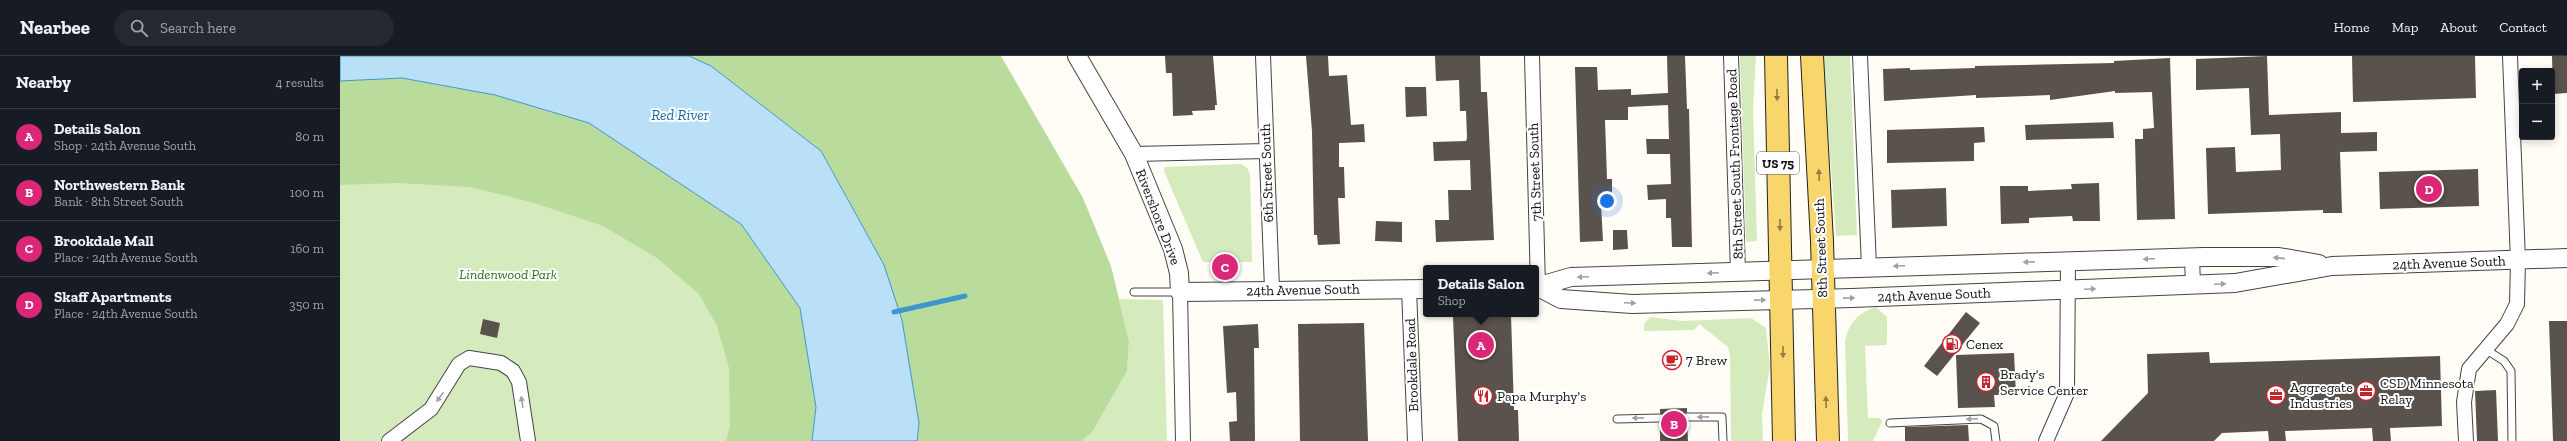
<!DOCTYPE html>
<html lang="en">
<head>
<meta charset="utf-8">
<style>
	body { margin:0; font-family:"Zilla Slab",serif; background:#242831; color:#f1f3f6 }
	.controls { position:absolute; right:12px; top:12px; display:grid; overflow:hidden; border-radius:4px; box-shadow:0 2px 10px #0003 }
	.controls button { width:36px; height:36px; display:grid; place-items:center; padding:0; border:0; border-bottom:1px solid #363941; background:#171b24; color:#f1f3f6; font:20px sans-serif }
	.you { position:absolute; left:1267px; top:145px; width:14px; height:14px; margin:-10px; border:3px solid #fff; border-radius:50%; background:#1a73e8; box-shadow:0 0 0 6px #1a73e833 }
	.badge { display:grid; place-items:center; width:26px; height:26px; border-radius:50%; background:#db2777; color:#fff; font-size:13px; font-weight:700 }
	.pin { position:absolute; translate:-50% -50%; border:2px solid #fff; box-shadow:0 1px 4px #0006 }
	.popup { position:absolute; left:1083px; top:209px; width:116px; height:52px; box-sizing:border-box; display:grid; place-content:center; border-radius:4px; background:#171b24; filter:drop-shadow(0 1px 3px #0005); font-size:13px; white-space:nowrap; color:#9ea1a6 }
	.popup b { font-size:15px; color:#f1f3f6 }
	.popup::after { content:''; position:absolute; left:50%; top:100%; margin-left:-8px; border:8px solid transparent; border-top-color:#171b24 }
	.list { margin:0; padding:0; list-style:none }
	h2 { display:flex; justify-content:space-between; align-items:center; height:52px; margin:0; padding:0 16px; font-size:17px }
	h2 small { font-size:13px; font-weight:400; color:#9ea1a6 }
	.list li { display:grid; grid-template-columns:26px 1fr auto; gap:12px; align-items:center; box-sizing:border-box; height:56px; padding:0 16px; border-top:1px solid #363941 }
	.list b { display:block; font-size:15px; white-space:nowrap }
	.list p { margin:0; font-size:13px; white-space:nowrap; color:#9ea1a6 }
	.list em { font-size:13px; font-style:normal; color:#9ea1a6 }
	.icon { flex:none; width:22px; height:22px; fill:none; stroke:currentColor; stroke-width:2; stroke-linecap:round; stroke-linejoin:round }
	.map { position:relative; flex:none; width:2227px; height:385px; overflow:hidden }
	header { display:flex; align-items:center; gap:24px; box-sizing:border-box; height:56px; padding:0 20px; background:#171b24; border-bottom:1px solid #363941 }
	header strong { font-size:19px }
	nav { display:flex; gap:22px; margin-inline-start:auto; font-size:14px }
	.search { width:280px; height:36px; background:#242831; display:flex; align-items:center; gap:10px; box-sizing:border-box; padding:0 14px; border-radius:22px; color:#9ea1a6; font-size:15px }
	main { display:flex }
	aside { flex:1; background:#171b24 }
	.map>svg:first-child { display:block }
	.green { fill:#d5ebbd }
	.forest { fill:#b9dc9c }
	.water { fill:#b9e0f7; stroke:#3f96cf }
	.lines { fill:none; stroke-linecap:round; stroke-linejoin:round }
	.stream { stroke:#3f96cf; stroke-width:5 }
	.building { fill:#5a524d }
	.service-casing { stroke:#444; stroke-width:9 }
	.minor-casing { stroke:#444; stroke-width:16 }
	.tertiary-casing { stroke:#444; stroke-width:20 }
	.primary-casing { stroke:#222; stroke-width:24 }
	.service { stroke:#fff; stroke-width:7 }
	.minor { stroke:#fff; stroke-width:14 }
	.tertiary { stroke:#fff; stroke-width:18 }
	.primary { stroke:#f9d66b; stroke-width:22 }
	.oneway { fill:#917d42 }
	.oneway2 { fill:#a0a0a0 }
	.labels { text-anchor:middle; dominant-baseline:central; stroke-width:4; stroke-linejoin:round; paint-order:stroke }
	.shield { fill:#fff; stroke:#585858; stroke-width:1 }
	.shield-label { font-size:13px; font-weight:bold; fill:#111 }
	.street-label { font-size:14px; fill:#111; stroke:#fff }
	.park-label { font-size:14px; font-style:italic; fill:#2f6b1f; stroke:#fff }
	.poi-label { font-size:14px; fill:#111; stroke:#fff; text-anchor:start }
	.water-label { font-size:15px; font-style:italic; fill:#1768a6; stroke:#fff }
</style>
</head>
<body>
<header>
<strong>Nearbee</strong>
<div class="search"><svg class="icon" aria-label="search" viewBox="0 0 24 24"><circle cx="10" cy="10" r="6"/><path d="M15 15l6 6"/></svg>Search here</div>
<nav><a>Home</a><a>Map</a><a>About</a><a>Contact</a></nav>
</header>
<main>
<aside>
<h2>Nearby<small>4 results</small></h2>
<ul class="list">
<li><span class="badge">A</span><div><b>Details Salon</b><p>Shop · 24th Avenue South</p></div><em>80 m</em></li>
<li><span class="badge">B</span><div><b>Northwestern Bank</b><p>Bank · 8th Street South</p></div><em>100 m</em></li>
<li><span class="badge">C</span><div><b>Brookdale Mall</b><p>Place · 24th Avenue South</p></div><em>160 m</em></li>
<li><span class="badge">D</span><div><b>Skaff Apartments</b><p>Place · 24th Avenue South</p></div><em>350 m</em></li>
</ul>
</aside>
<div class="map">
<svg width="2227" height="385" viewBox="0 0 2227 385">
	<rect width="100%" height="100%" fill="#fffdf5"/>
	<path class="green" d="M1400 0H1416L1413 53 1417 185 1406 186Z
		M1483 0H1510L1517 179 1496 180Z
		M0 25 249 67 472 385H0Z
		M901 108 907 112 910 118 912 206H863L824 115 825 111Z
		M779 243 823 244 827 385H742L753 375 787 315 789 285Z
		M1536 251 1547 261V286L1546 289 1525 290 1528 362H1540L1542 366 1533 385H1508L1505 286C1508 268 1518 256 1536 251Z
		M1310 261 1342 265 1411 262 1426 272 1430 311 1422 358 1423 385H1391L1390 300 1388 291 1359 268 1354 274 1304 275V268Z"/>
	<path class="forest" d="M349 0H661L743 142 771 210 789 285 787 315 753 375 742 385H577L579 367 544 209 481 95 371 10Z
		M62 22 155 39 249 67 401 168 460 252 476 351 472 385H386L390 370 389 312 377 270 359 238 317 202 263 170 191 146 130 131 58 127 0 129V25Z"/>
	<path class="water" d="M0 0H349L371 10 481 95 544 209 562 264 579 367 577 385H472L476 351 460 252 401 168 249 67 155 39 62 22 0 25Z"/>
	<g class="lines">
		<path class="stream" d="M554 256 625 240"/>
	</g>
	<path class="building" d="M825 0H873L877 49H875V54L852 55 853 59 833 60 832 17H826Z
		M966 0H988L989 20 1007 19 1011 69 1024 68 1025 86 999 87V111H1004L1005 142H998L1000 188 978 189 977 179H974L972 75Z
		M1095 0H1140L1141 36H1147L1154 184 1096 186 1095 164H1109L1108 134H1131L1130 104 1094 105 1093 86 1126 85 1127 82 1126 55H1120L1119 24 1096 25Z
		M1327 0H1345L1347 53H1349L1352 191H1332L1331 162H1326V143L1308 144 1307 129 1331 128 1330 98H1307L1306 83H1329L1328 49 1288 51V64H1265L1267 123H1272V147L1261 148 1263 185 1240 186 1235 11H1257L1258 34 1291 33V39L1328 37Z
		M1927 0 1929 59 2001 56V77L2037 76V95L2000 96 2002 157H1983V154L1868 158 1866 92 1895 91 1896 116 1941 114 1940 78 1911 79 1909 32 1856 34V3Z
		M2012 0H2135L2136 42 2013 46Z
		M2212 0H2227V37L2213 38Z
		M1830 2 1835 163 1797 164 1795 83H1803V73L1814 72 1812 36 1775 37V35L1710 44V39L1636 42V39L1544 45 1543 13 1570 12V14L1635 12V10L1774 7V5Z
		M1065 31H1086L1087 60 1066 61Z
		M1773 66 1774 82 1686 84 1685 69Z
		M1644 71 1645 86 1634 87V105L1547 107V74Z
		M2138 113 2139 150 2040 153 2039 116Z
		M1759 127 1760 165H1733L1732 160 1689 162V167L1661 168 1660 130H1688V135L1732 133 1731 128Z
		M1606 132 1607 170 1552 172 1551 134Z
		M1036 165 1062 166V186L1035 185Z
		M1273 174H1287L1288 193 1273 194Z
		M1626 256 1640 267 1597 320 1584 310Z
		M1171 259 1174 354H1178L1179 385H1118L1113 261Z
		M143 263 160 267 157 282 140 278Z
		M2209 265H2227V385H2213Z
		M1024 267 1028 385H960L958 268Z
		M918 268 919 292H914L915 385H890L889 366 897 365 896 336 887 337 883 270Z
		M1869 296 1870 307 2100 300 2102 370 2050 372 2051 385H2033L2032 372 1945 375 1946 385H1929L1928 375 1882 377 1874 385H1761L1808 337 1807 298Z
		M1674 297 1676 339H1654L1655 351 1618 352 1616 299Z
		M2156 334 2158 385H2137L2135 335Z
		M1347 352V356L1342 361 1347 366 1348 385H1320V367L1325 362 1320 357V353Z
		M1628 369 1629 385H1565V371Z"/>
	<g class="lines">
		<g class="service-casing">
			<path id="service" d="M794 236H840
				M2145 293 2164 305 2171 315 2172 385
				M1347 361H1382L1383 385
				M1277 363 1320 362
				M1550 367 1641 363 1654 370 1656 385"/>
		</g>
		<g class="minor-casing">
			<path id="minor" d="M923 0 932 233
				M1192 0 1198 231
				M1391 0 1398 216
				M1520 0 1529 211
				M794 98 926 95
				M1852 201 1853 229
				M1069 233 1075 385
				M840 236 843 385
				M49 385 91 353 119 308 129 302 161 307 173 315 179 326 188 385
				M1706 385 1727 337 1728 204
				M2126 385 2124 346 2129 313 2167 268 2177 248 2178 205 2170 0"/>
		</g>
		<g class="tertiary-casing">
			<path id="tertiary" d="M737 0 794 98 833 193 839 217 840 236 1086 233
				M1196 231 1231 221 1864 201H1939L1979 208
				M1198 231 1221 243 1292 248 1512 242 1895 227 1992 210 2227 202"/>
		</g>
		<g class="primary-casing">
			<path id="primary" d="M1436 0 1444 385
				M1472 0 1482 185 1488 385"/>
		</g>
		<use href="#service" class="service"/>
		<use href="#minor" class="minor"/>
		<use href="#tertiary" class="tertiary"/>
		<use href="#primary" class="primary"/>
	</g>
	<defs><path id="oneway-solid" d="M-6-.8H1V-3.2L6.5 0L1 3.2V.8H-6Z"/></defs>
	<g class="oneway">
		<use href="#oneway-solid" transform="translate(1437 39) rotate(89)"/>
		<use href="#oneway-solid" transform="translate(1479 119) rotate(-93)"/>
		<use href="#oneway-solid" transform="translate(1440 169) rotate(89)"/>
		<use href="#oneway-solid" transform="translate(1443 296) rotate(90)"/>
		<use href="#oneway-solid" transform="translate(1486 346) rotate(-92)"/>
	</g>
	<g class="oneway2">
		<use href="#oneway-solid" transform="translate(1939 202) rotate(-174)"/>
		<use href="#oneway-solid" transform="translate(1809 203) rotate(178)"/>
		<use href="#oneway-solid" transform="translate(1689 206) rotate(178)"/>
		<use href="#oneway-solid" transform="translate(1559 210) rotate(178)"/>
		<use href="#oneway-solid" transform="translate(1373 217) rotate(178)"/>
		<use href="#oneway-solid" transform="translate(1243 221) rotate(178)"/>
		<use href="#oneway-solid" transform="translate(1880 228) rotate(-2)"/>
		<use href="#oneway-solid" transform="translate(1750 233) rotate(-3)"/>
		<use href="#oneway-solid" transform="translate(1509 242) rotate(-1)"/>
		<use href="#oneway-solid" transform="translate(1420 244) rotate(-1)"/>
		<use href="#oneway-solid" transform="translate(1290 247) rotate(2)"/>
		<use href="#oneway-solid" transform="translate(100 341) rotate(126)"/>
		<use href="#oneway-solid" transform="translate(182 346) rotate(-99)"/>
		<use href="#oneway-solid" transform="translate(1363 361) rotate(179)"/>
		<use href="#oneway-solid" transform="translate(1298 362) rotate(179)"/>
		<use href="#oneway-solid" transform="translate(1632 363) rotate(177)"/>
	</g>
	<defs>
		<g id="fuel-ring" transform="scale(1)"><circle r="9.5" fill="#fff" stroke="#c4262e" stroke-width="1.5"/><path d="M-5.5-6h7V0h2V4h1.3V-2.5L3-4.5l.8-.8L6-3V5H2.5V1h-1V6h-7ZM-4.2-4.7v3.2H.2V-4.7Z" fill="#c4262e"/></g>
		<g id="cafe-ring" transform="scale(1)"><circle r="9.5" fill="#fff" stroke="#c4262e" stroke-width="1.5"/><path d="M-5.5-4.5H6V0H3Q3 3.5 0 3.5H-2.5Q-5.5 3.5-5.5 0ZM3-3.2v2h1.7v-2ZM-6 4.5H4V6H-6Z" fill="#c4262e"/></g>
		<g id="building-ring" transform="scale(1)"><circle r="9.5" fill="#fff" stroke="#c4262e" stroke-width="1.5"/><path d="M-4-6H4V6H1V3H-1V6H-4ZM-2.5-4.3h1.7v1.8h-1.7ZM.8-4.3h1.7v1.8H.8ZM-2.5-1h1.7V.8h-1.7ZM.8-1h1.7V.8H.8Z" fill="#c4262e"/></g>
		<g id="office-ring" transform="scale(1)"><circle r="9.5" fill="#fff" stroke="#c4262e" stroke-width="1.5"/><path d="M-6-3h4V-5.5h4V-3h4V5H-6ZM-1-4.5V-3h2v-1.5ZM-6 0V1H6V0Z" fill="#c4262e"/></g>
		<g id="restaurant-ring" transform="scale(1)"><circle r="9.5" fill="#fff" stroke="#c4262e" stroke-width="1.5"/><path d="M-5-6h1v4h1v-4h1v4h1v-4h1v5L-1.5 .5V6h-2V.5L-5-1ZM5-6V6H3V1.5H1.5Q1.5-4 5-6Z" fill="#c4262e"/></g>
	</defs>
	<g fill-rule="evenodd">
		<use href="#fuel-ring" x="1612" y="288"/>
		<use href="#cafe-ring" x="1332" y="304"/>
		<use href="#building-ring" x="1646" y="326"/>
		<use href="#office-ring" x="2026" y="335"/>
		<use href="#office-ring" x="1936" y="339"/>
		<use href="#restaurant-ring" x="1143" y="340"/>
	</g>
	<g class="labels">
		<rect class="shield" x="1417" y="96" width="42" height="22" rx="3"/>
		<g class="shield-label">
			<text x="1438" y="107">US 75</text>
		</g>
		<g class="street-label">
			<text transform="translate(1395 108) rotate(-92)">8th Street South Frontage Road</text>
			<text transform="translate(1195 116) rotate(-92)">7th Street South</text>
			<text transform="translate(927 117) rotate(-92)">6th Street South</text>
			<text transform="translate(818 161) rotate(69)">Rivershore Drive</text>
			<text transform="translate(1481 192) rotate(-92)">8th Street South</text>
			<text transform="translate(2109 207) rotate(-2)">24th Avenue South</text>
			<text transform="translate(963 234) rotate(-1)">24th Avenue South</text>
			<text transform="translate(1594 239) rotate(-2)">24th Avenue South</text>
			<text transform="translate(1072 309) rotate(-92)">Brookdale Road</text>
		</g>
		<g class="park-label">
			<text x="168" y="218">Lindenwood Park</text>
		</g>
		<g class="poi-label">
			<text x="1626" y="288">Cenex</text>
			<text x="1346" y="304">7 Brew</text>
			<text x="1660" y="318">Brady's<tspan x="1660" dy="16">Service Center</tspan></text>
			<text x="2040" y="327">CSD Minnesota<tspan x="2040" dy="16">Relay</tspan></text>
			<text x="1950" y="331">Aggregate<tspan x="1950" dy="16">Industries</tspan></text>
			<text x="1157" y="340">Papa Murphy's</text>
		</g>
		<g class="water-label">
			<text x="340" y="59">Red River</text>
		</g>
	</g>
</svg>
<div class="controls">
<button>+</button>
<button>−</button>
</div>
<div class="you"></div>
<div class="pin badge" style="left:1141px;top:289px">A</div>
<div class="popup"><b>Details Salon</b>Shop</div>
<div class="pin badge" style="left:1334px;top:368px">B</div>
<div class="pin badge" style="left:885px;top:211px">C</div>
<div class="pin badge" style="left:2089px;top:133px">D</div>
</div>
</main>
</body>
</html>
